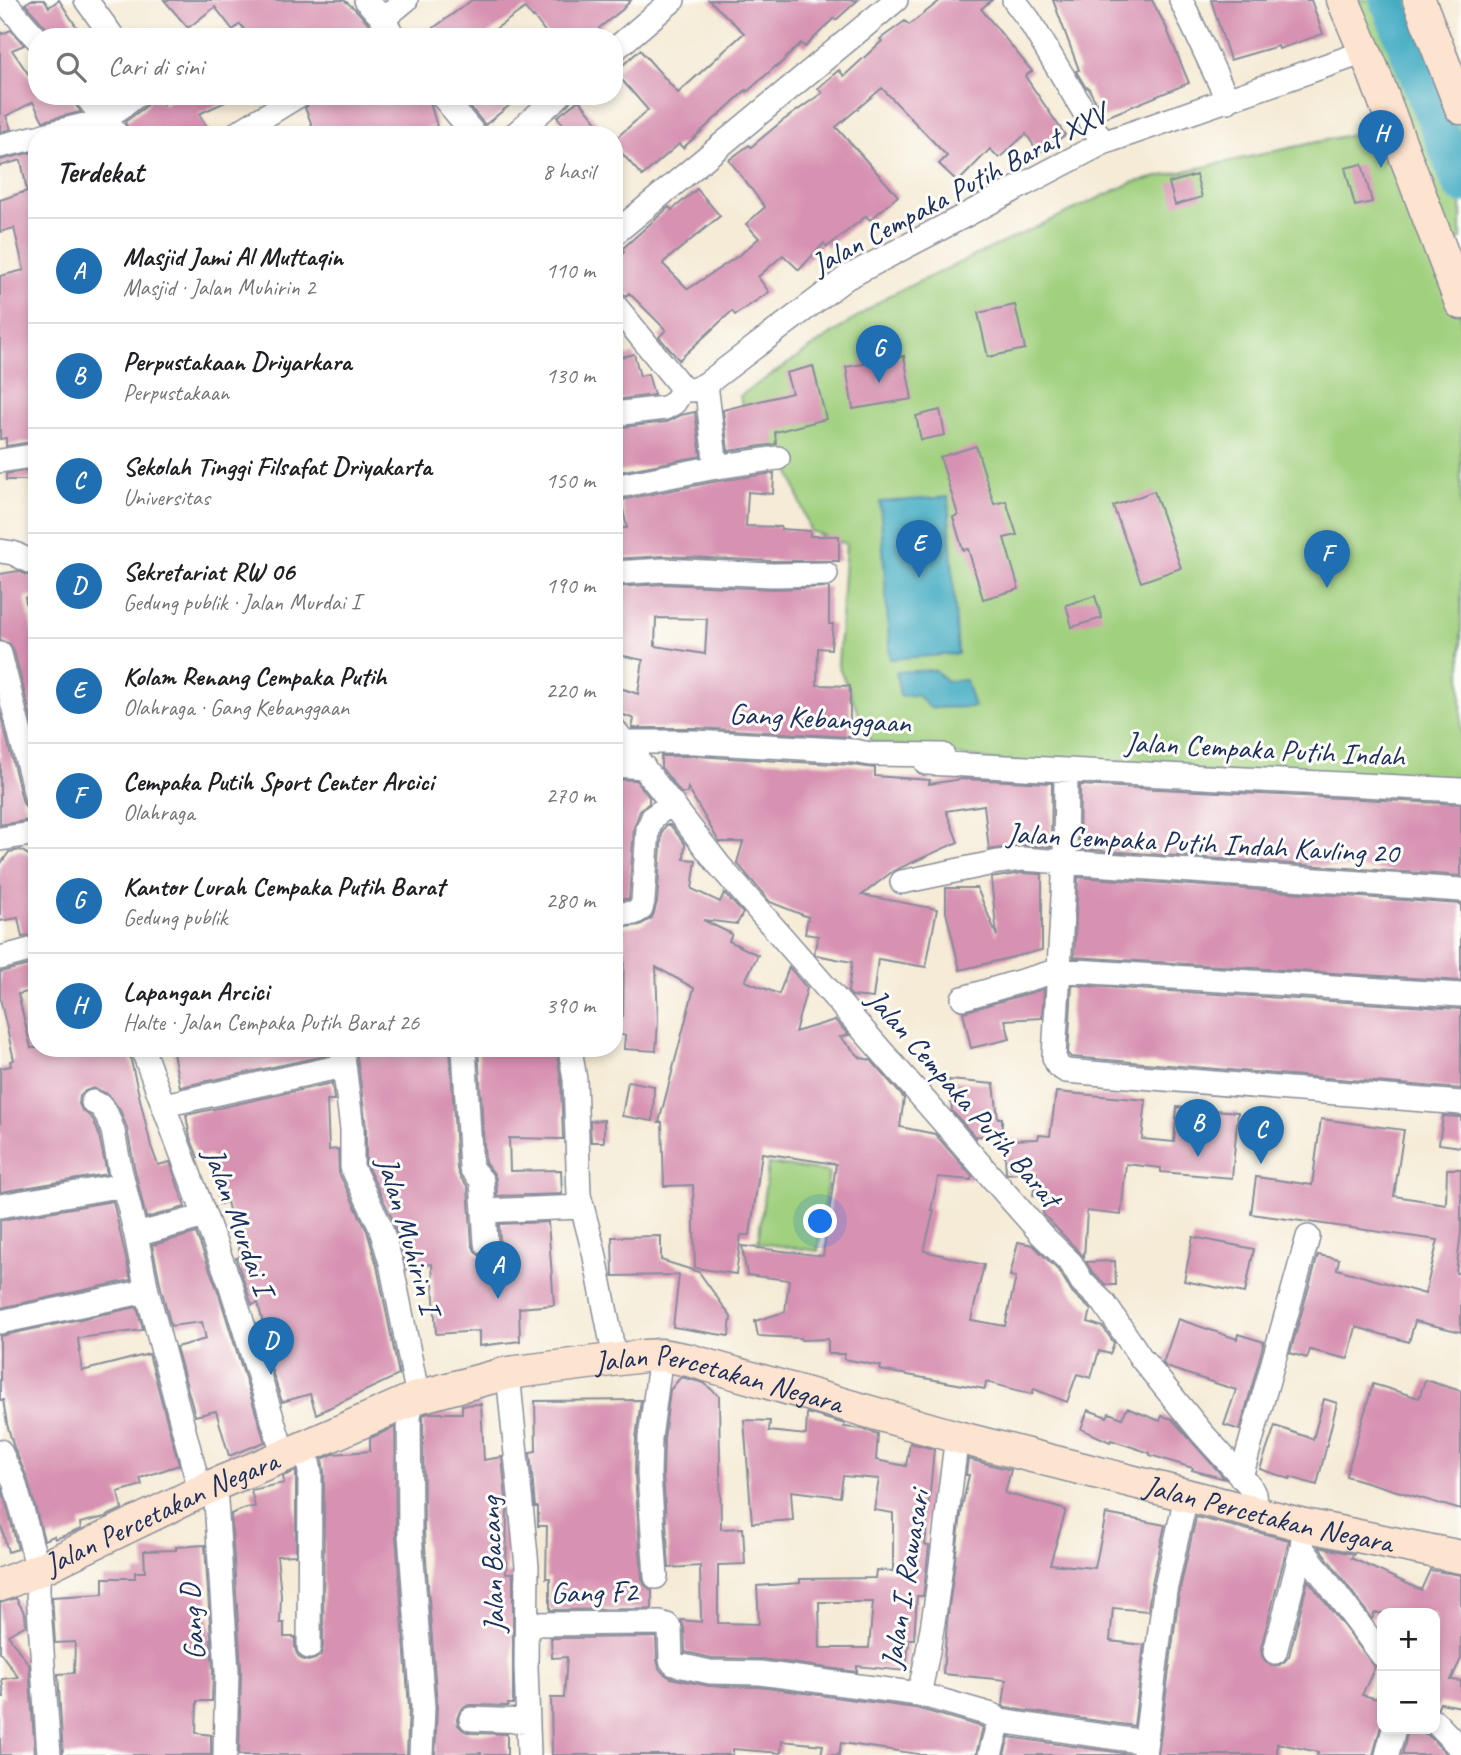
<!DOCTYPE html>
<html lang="id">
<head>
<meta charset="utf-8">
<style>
	body { margin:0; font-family:Caveat,sans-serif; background:#f2f2f2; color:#202124 }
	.controls { position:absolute; right:21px; bottom:21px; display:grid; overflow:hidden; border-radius:14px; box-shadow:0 4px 10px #0003 }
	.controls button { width:63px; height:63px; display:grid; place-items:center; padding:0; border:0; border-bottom:2px solid #e0e0e0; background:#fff; color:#202124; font:35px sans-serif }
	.you { position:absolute; left:821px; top:1222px; width:24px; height:24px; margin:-18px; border:5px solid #fff; border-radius:50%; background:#1a73e8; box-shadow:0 0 0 10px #1a73e833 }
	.badge { display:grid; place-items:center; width:46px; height:46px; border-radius:50%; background:#1f6fb2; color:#fff; font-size:23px; font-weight:700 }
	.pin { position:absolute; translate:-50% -58px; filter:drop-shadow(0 2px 4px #0008) }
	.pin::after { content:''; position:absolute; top:37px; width:24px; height:21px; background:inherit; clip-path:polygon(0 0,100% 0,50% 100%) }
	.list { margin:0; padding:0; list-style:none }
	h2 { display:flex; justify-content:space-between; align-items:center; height:91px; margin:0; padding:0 28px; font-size:30px }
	h2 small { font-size:23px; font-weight:400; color:#757577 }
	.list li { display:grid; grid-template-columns:46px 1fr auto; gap:21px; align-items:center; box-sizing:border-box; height:105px; padding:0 28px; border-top:2px solid #e0e0e0 }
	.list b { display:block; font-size:26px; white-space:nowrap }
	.list p { margin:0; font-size:23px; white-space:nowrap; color:#757577 }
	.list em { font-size:23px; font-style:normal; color:#757577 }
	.icon { flex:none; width:38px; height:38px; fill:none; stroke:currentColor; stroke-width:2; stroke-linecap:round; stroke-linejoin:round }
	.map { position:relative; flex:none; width:1461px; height:1755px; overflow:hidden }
	.search { position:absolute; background:#fff; box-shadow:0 4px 10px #0003; left:28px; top:28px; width:595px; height:77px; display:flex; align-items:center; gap:18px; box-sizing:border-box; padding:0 24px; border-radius:28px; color:#757577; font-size:26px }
	.panel { position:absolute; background:#fff; box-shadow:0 4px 10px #0003; left:28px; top:126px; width:595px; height:931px; border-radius:28px }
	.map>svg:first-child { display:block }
	.green { fill:#a1d07f; stroke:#5e806e; stroke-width:2 }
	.water { fill:#43acc3; stroke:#2f6e90; stroke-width:2 }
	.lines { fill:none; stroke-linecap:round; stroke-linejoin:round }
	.river { stroke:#43acc3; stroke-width:37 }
	.building { fill:#d791b1; fill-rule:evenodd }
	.street-casing { stroke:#888d9a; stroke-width:26 }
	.secondary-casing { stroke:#888d9a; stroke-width:35 }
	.street { stroke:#fff; stroke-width:23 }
	.secondary { stroke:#fde4d0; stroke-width:32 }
	.labels { text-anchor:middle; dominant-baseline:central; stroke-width:6; stroke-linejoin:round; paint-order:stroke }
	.street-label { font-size:30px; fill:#1b2f5e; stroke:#fdfcf7 }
</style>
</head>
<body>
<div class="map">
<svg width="1461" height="1755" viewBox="0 0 1461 1755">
	<rect width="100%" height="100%" fill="#fdfcf7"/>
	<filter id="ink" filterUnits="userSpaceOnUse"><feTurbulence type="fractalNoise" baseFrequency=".0143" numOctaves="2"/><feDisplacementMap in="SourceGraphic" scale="14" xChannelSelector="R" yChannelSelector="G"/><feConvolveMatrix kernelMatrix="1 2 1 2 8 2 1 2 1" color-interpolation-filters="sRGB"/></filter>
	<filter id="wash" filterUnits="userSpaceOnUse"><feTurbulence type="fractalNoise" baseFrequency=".00686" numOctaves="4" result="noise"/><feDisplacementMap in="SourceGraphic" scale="28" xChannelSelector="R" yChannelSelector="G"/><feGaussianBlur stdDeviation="1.57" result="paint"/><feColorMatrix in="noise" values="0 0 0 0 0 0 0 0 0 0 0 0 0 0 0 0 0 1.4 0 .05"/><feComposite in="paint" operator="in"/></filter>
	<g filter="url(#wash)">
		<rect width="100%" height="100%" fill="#f5ebd6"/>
		<path class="green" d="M1343 0H1415L1461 115V239L1443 251Z
			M1376 129 1399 171 1461 316V786L1003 762 871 742 838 665 846 544 810 531 790 472 752 453 740 396 888 296 1131 183Z
			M768 1164 829 1172 818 1251 758 1243Z"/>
		<path class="water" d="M948 497 958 654 890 659 880 502Z
			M935 670 946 681 966 680 974 707 930 708 917 695 900 696 896 672Z"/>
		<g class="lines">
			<path class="river" d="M1388 0 1461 185"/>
		</g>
		<g id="blocks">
			<path class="building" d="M31 0H44L49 7 59 0 83 37H51L48 30 25 4Z
				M164 0H344L355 9 372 27 377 37H250L240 24 233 30 215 7 188 28Z
				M472 0H631L622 10 599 28 605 37H549L534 17 533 18 525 8 484 37H421Z
				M709 0H858L836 20 834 18 805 47 801 43 777 67 776 66 747 92 746 90 683 148 679 144 642 176 614 144V140L648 110 615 72 640 50 678 93 744 33Z
				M941 0H992L981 9 1032 71 1025 76 1065 135 1039 153 1026 134 999 158 990 149 958 182 939 164 947 156 882 88 836 127 898 196 870 220 866 216 827 247 824 243 799 270 783 255 758 277 769 292 735 315 732 311 679 360 659 337 666 330 629 293 626 296 614 286V261L624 252 622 249 669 207 672 210 697 189 720 216 664 262 663 264 688 289 741 254 759 238 746 224 765 207 729 160 749 145 751 147 781 122 822 93 818 88 839 70 844 76 882 41 880 39 905 21 909 25Z
				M1053 0H1152L1166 27 1189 83 1104 118 1088 87 1086 88 1077 73 1076 71 1079 70Z
				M1211 0H1311L1323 34 1279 49 1278 46 1230 60Z
				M11 30 24 45 12 50 37 87V96H72L75 104 81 112 43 121 33 102 6 116 11 129 0 132V31L2 34Z
				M150 96H157L163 105 176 96H238L199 114 212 135H131L125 122 145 107 149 102Z
				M312 96H428L437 126 404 135H382L380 126 346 135H316L305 108 310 103Z
				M461 96H521L485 125Z
				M579 100 608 135H572L557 117Z
				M37 151V441L6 446V438L0 439V276L24 270 14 228 0 232V200L27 191 21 160 0 166V160Z
				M1362 164 1372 202 1355 206 1345 168Z
				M1196 175 1202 197 1175 205 1169 183Z
				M1015 305 1025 349 988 357 978 313Z
				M889 352 890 359 904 356 912 399 853 409 846 367 864 364 862 356Z
				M634 354 640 376 648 374 654 395 614 400V359Z
				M813 366 826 419 775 432 776 444 728 451 723 410 792 393 786 373Z
				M940 410 945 435 921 440 916 416Z
				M695 412 701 456 614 473V428L667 422 681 415Z
				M976 446 994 504 1006 501 1017 535 1004 538 1019 589 983 599 968 549 963 550 953 517 958 515 940 457Z
				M37 469V480H6V474Z
				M774 473 773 494 748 492 746 526 781 527V529L810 531V536H839V561H773L664 556 614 559V530L620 531V528H627L621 500 718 481Z
				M1154 491 1181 568 1141 582 1113 506Z
				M18 571 34 578 36 595 25 597 37 655V742L14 651 10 644 0 640V574Z
				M663 584 773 589 829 587V624H833L831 649 818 648 817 685 850 686V737L696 728H632L634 719 614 711V686L638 694 643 660 614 654V587ZM656 618 707 619 705 654 655 646Z
				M1095 596 1102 618 1072 627 1066 605Z
				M0 711 23 803 28 810 37 814V819L0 825Z
				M661 756H695L852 765 875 768V776L930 780 929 784 962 779 1052 783 1051 847 1021 845 989 850 984 805 946 811 958 842 893 871 862 895 937 909 926 967 878 959 873 998 852 996 848 992 852 962 816 955 814 953 818 936 805 934 808 917 770 902 737 863 743 842H719L688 788 687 793H681L661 767Z
				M614 779 636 780 649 797V803L640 811 634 828 629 899H614Z
				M1080 785 1461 804V876L1079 849Z
				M666 825H670L685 844 684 859 696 860 692 889 720 902 724 893 743 913 737 924 703 920 732 934 729 941 758 955 745 981 779 994 789 967 807 988 795 1032 835 1020 849 1035 840 1037 861 1058 871 1060 904 1098 900 1127 935 1134 972 1176 971 1180 938 1177 931 1210H934L924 1251 984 1265 971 1320 1005 1326 1016 1277 1010 1276 1018 1242 1033 1245 1060 1272 1072 1292 1091 1310 1088 1322 1103 1327 1114 1343 1110 1354 1099 1351 1091 1378 1077 1374 1067 1402 1034 1389 1032 1394 986 1382 985 1389 880 1370 881 1366 844 1359 845 1354H828V1339L801 1340 800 1338 758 1336 755 1321 785 1312 789 1280 747 1275 742 1246 823 1256 836 1164 762 1153 750 1235H741L736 1274 695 1268 693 1185 664 1186 662 1122H659L694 988 656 967 658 1021 656 1051 624 1049 625 1035H614V1015L623 1016 624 939 617 938V928L640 925 652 918 654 913 657 902 662 832Z
				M21 850 37 861V934L22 937 18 918 0 921V865L9 852Z
				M1022 873 1042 874V950L960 970 946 912V888H977L997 936 991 878Z
				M1078 877 1461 904V981L1074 957Z
				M37 963V990L18 994 31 1048H128L151 1146 158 1165 170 1162 185 1207 146 1218 134 1166 127 1128 120 1110 108 1094 93 1088 85 1091 80 1096 79 1104 82 1110 91 1117 94 1121 99 1135 107 1174 0 1192V1068L11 1066 10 1061 14 1060 0 998V972Z
				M1072 985 1461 1009V1089L1071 1057 1068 1054Z
				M1044 989 1042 1018 1005 1020 1010 1039 971 1048 963 1012Z
				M172 1048H276V1051L317 1053V1048H328L329 1055 180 1087Z
				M356 1048H450L457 1169 460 1177 468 1187 472 1244 475 1251 479 1255 486 1257 494 1254 498 1250 500 1243 499 1224 548 1222 554 1305 519 1308 520 1341 479 1346V1331L436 1334 432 1264 406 1267 393 1220 366 1164V1127Z
				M478 1048H556L561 1081 563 1139 509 1138 510 1171 561 1170 562 1194 497 1196 496 1179 493 1172 485 1163Z
				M949 1080 994 1084 998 1118H1002V1137L976 1136V1138L952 1111Z
				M628 1081 654 1086 653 1121 622 1116Z
				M332 1083 334 1100H327L329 1150 338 1149 339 1173 367 1231 377 1266 399 1375 316 1414 310 1394 282 1402 265 1349 269 1348 258 1303 252 1305 236 1258 241 1257 227 1202 219 1204 211 1156 198 1157 190 1137 186 1115Z
				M1056 1092 1146 1100 1142 1139 1174 1142 1177 1107 1238 1112 1232 1178 1161 1172V1168L1126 1164 1121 1215 1087 1211 1084 1257 1043 1214 1042 1197 1033 1195 1037 1172 1007 1174 1006 1172 1004 1140 1038 1139 1039 1135 1050 1136Z
				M1443 1116 1461 1117V1147L1439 1144Z
				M1321 1119 1404 1130 1394 1196 1446 1204 1447 1169H1461V1232L1456 1273 1461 1274V1332L1415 1321 1409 1342 1356 1327 1348 1359 1310 1350 1307 1358 1290 1353 1318 1255 1339 1259 1337 1269 1425 1294 1438 1240 1251 1214 1256 1177 1312 1185Z
				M604 1120V1142H591L590 1121Z
				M113 1201 131 1280 0 1308V1220Z
				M196 1233 218 1291 265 1442 229 1456 216 1411 195 1416 176 1347 206 1339 202 1322 171 1326 161 1288 152 1245Z
				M661 1236V1260L699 1272 731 1317 729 1336 673 1327 679 1275 613 1276 612 1237Z
				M1193 1237 1254 1249 1245 1293 1184 1281Z
				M1115 1261 1116 1285H1106L1093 1273 1086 1262Z
				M137 1307 143 1330 78 1338 82 1371 149 1354 179 1465 140 1478 142 1485 118 1492 122 1509 105 1517 80 1523 81 1529 69 1534 55 1539 54 1536 44 1540 27 1477 14 1448 7 1424 3 1400H0V1336Z
				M1178 1319 1237 1339 1238 1334 1264 1342 1240 1430 1224 1425 1236 1390 1166 1367 1163 1363Z
				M681 1377 704 1383 719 1396 721 1529 743 1528 745 1564 718 1565V1623L759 1624 757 1586 800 1583V1579L875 1578 876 1570 893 1571V1513L874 1510 879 1479 843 1476 840 1497 791 1491 793 1520 752 1523 744 1420 770 1421 769 1431 806 1435 807 1413 845 1424 844 1427 862 1429 878 1434 876 1460 906 1466 910 1443 934 1449 925 1545 929 1546 927 1564 923 1596H917L914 1639H909L906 1671 857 1666V1672L762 1659 712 1658 685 1652 684 1629 681 1620 701 1622 700 1566 669 1568 663 1474 664 1439 670 1390ZM819 1602H873L869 1648H820Z
				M1425 1380 1461 1391V1510L1346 1476 1373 1384 1419 1398Z
				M1324 1399 1337 1403 1317 1485 1290 1477V1479L1260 1469 1275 1426 1313 1439Z
				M641 1400 636 1438 635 1475 642 1578 645 1585 652 1590V1609L550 1610V1578H546L547 1526H538V1507H535L530 1452 536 1451 535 1401Z
				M481 1404 484 1460 502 1457 507 1509 506 1573H513V1704H508V1706L471 1705 465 1706 460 1711 457 1719 458 1725 463 1730 470 1733 507 1734V1755H481V1753L435 1755 437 1706 424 1533 423 1415 428 1413H462V1405Z
				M1127 1408 1160 1421 1162 1416 1172 1419 1225 1479 1192 1470 1193 1468 1150 1455V1453L1111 1440 1110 1442 1081 1429 1088 1410 1107 1417 1109 1413 1122 1418Z
				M395 1427 396 1535 409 1707 407 1755H239L241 1670 231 1514 246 1508 255 1507 251 1490 284 1483 283 1476 296 1471V1555L277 1556 281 1595 280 1623H284V1637H295V1648L297 1654 301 1659 308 1661 315 1659 321 1655 323 1647 324 1472 322 1459 333 1454 370 1451V1438Z
				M968 1459 1011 1470 1005 1493 1066 1510 1050 1564 1095 1568 1106 1514 1165 1525 1151 1588 1148 1611 1113 1608 1110 1641 1144 1645 1134 1726 1006 1708 1003 1706 1006 1680 943 1674 947 1622 962 1507 969 1475H966Z
				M0 1489H2L18 1549 8 1552 0 1521Z
				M1196 1517 1289 1540 1261 1648 1262 1656 1266 1662 1272 1666 1279 1665 1285 1661 1289 1656 1308 1580 1375 1667 1362 1695 1382 1700V1722L1373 1755H1317L1318 1752 1277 1743V1755H1158L1179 1593Z
				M205 1545 213 1671 212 1701H197L196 1733 211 1735V1755H63L58 1674 74 1673 75 1642 55 1643 52 1597 103 1594V1578H135V1572H145L144 1551 176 1550V1547Z
				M1319 1547 1354 1554 1351 1558 1421 1590 1430 1570 1461 1575V1659L1451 1680 1461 1681V1707L1440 1703 1438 1708H1435V1613H1375L1372 1619Z
				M16 1598 25 1614 26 1625 8 1635 29 1665 35 1755H0V1697H4L2 1679 18 1677 0 1652V1603Z
				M656 1637 657 1660 659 1668 663 1673 671 1678 709 1686 759 1687 916 1708 983 1727 976 1755H919V1754L841 1743 839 1755H821L823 1745 782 1741 781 1753 733 1749V1755H552L551 1698H564L567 1657 552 1658 551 1638Z
				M1408 1730 1428 1735 1446 1753V1755H1402Z
				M1009 1737 1130 1754V1755H1004Z"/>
		</g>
	</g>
	<g filter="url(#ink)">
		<use href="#blocks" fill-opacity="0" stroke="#888d9a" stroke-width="2"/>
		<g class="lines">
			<g class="street-casing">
				<path id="street" d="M3 0 37 39
					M86 0 113 37
					M366 0 383 19 394 37
					M1014 0 1029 20 1103 143
					M1181 0 1228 101
					M383 19 406 0
					M614 50 673 0
					M86 96 117 135
					M442 96 475 135
					M44 135 105 120 136 96
					M234 135 298 96
					M514 135 559 96
					M0 146 37 137
					M614 234 896 0
					M614 304 683 389
					M706 384 716 467
					M683 389 693 390 706 384 846 278 1103 143 1365 52
					M614 414 665 408 674 403 683 389
					M0 461 37 455
					M614 487 716 467 778 458
					M0 551 13 553 37 565
					M614 573 663 570 773 575 826 574
					M0 654 37 800
					M614 729 719 865 1042 1235 1071 1263 1082 1282 1104 1303 1141 1358 1202 1433 1250 1486 1254 1494 1256 1512
					M625 742H695L854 751 870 754 943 755
					M926 763 1461 790
					M614 765 644 767
					M1066 771 1065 861 1054 1057 1058 1066 1066 1071 1461 1103
					M0 839 37 833
					M902 882 998 862 1022 859 1461 890
					M614 914 634 913 641 909 643 901 648 829 653 817 672 803
					M0 958 37 948
					M963 998 1060 970 1461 995
					M142 1048 231 1286 284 1456
					M342 1048 352 1129V1167L380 1226 391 1263 418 1397
					M464 1048 471 1168 482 1181 486 1243
					M570 1048 575 1080 579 1195 594 1252 615 1359
					M93 1102 101 1106 107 1115 113 1131 120 1169 136 1235
					M164 1105 343 1066
					M0 1206 124 1185
					M484 1211 582 1207
					M147 1291 200 1491
					M0 1322 147 1291 136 1235 205 1216
					M508 1373 527 1566 526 1666 529 1755
					M409 1401 410 1534 423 1707 421 1755
					M305 1447 310 1472 309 1647
					M0 1451 14 1481 23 1513 38 1570V1592L49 1755
					M1241 1477 1308 1237
					M214 1485 216 1501 227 1671 225 1755
					M1304 1525 1302 1548 1382 1655
					M656 1577 649 1474 650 1438 661 1355
					M528 1624 660 1623 667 1625 670 1629 671 1660 674 1664 710 1672 760 1673 919 1694 989 1714 994 1716 999 1721
					M1275 1652 1302 1548
					M919 1694C939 1609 945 1523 957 1437
					M471 1719 528 1721
					M999 1721 1145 1742
					M1435 1722 1461 1749
					M990 1755 999 1721
					M1144 1755 1165 1591 1183 1510 1189 1494
					M1387 1755 1394 1729"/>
			</g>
			<g class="secondary-casing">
				<g id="secondary">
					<path d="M1343 0 1372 68 1461 303"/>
					<path d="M1419 0 1461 108"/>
					<path id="s1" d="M0 1585 38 1570 214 1485 284 1456 418 1397 508 1373 644 1356 661 1355 689 1360 957 1437 1304 1525 1461 1557"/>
				</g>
			</g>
			<use href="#street" class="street"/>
			<use href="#secondary" class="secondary"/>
		</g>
	</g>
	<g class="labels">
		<g class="street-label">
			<text transform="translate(959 189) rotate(-28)">Jalan Cempaka Putih Barat XXV</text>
			<text transform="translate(820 718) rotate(3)">Gang Kebanggaan</text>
			<text transform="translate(1265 749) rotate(3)">Jalan Cempaka Putih Indah</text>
			<text transform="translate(1203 843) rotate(3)">Jalan Cempaka Putih Indah Kavling 20</text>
			<text transform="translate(964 1098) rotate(49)">Jalan Cempaka Putih Barat</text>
			<text transform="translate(239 1221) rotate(70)">Jalan Murdai I</text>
			<text transform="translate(409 1235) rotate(74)">Jalan Muhirin I</text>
			<text stroke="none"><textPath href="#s1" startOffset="766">Jalan Percetakan Negara</textPath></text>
			<text stroke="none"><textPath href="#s1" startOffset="177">Jalan Percetakan Negara</textPath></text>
			<text stroke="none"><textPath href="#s1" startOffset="1334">Jalan Percetakan Negara</textPath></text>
			<text transform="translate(492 1565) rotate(-92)">Jalan Bacang</text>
			<text transform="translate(905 1579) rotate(-81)">Jalan I. Rawasari</text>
			<text transform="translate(594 1592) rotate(-1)">Gang F2</text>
			<text transform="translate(192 1622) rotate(-94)">Gang D</text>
		</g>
	</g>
</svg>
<div class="controls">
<button>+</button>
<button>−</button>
</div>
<div class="you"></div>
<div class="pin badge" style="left:498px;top:1299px">A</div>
<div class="pin badge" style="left:1198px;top:1157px">B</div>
<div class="pin badge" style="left:1261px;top:1164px">C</div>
<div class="pin badge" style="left:271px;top:1375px">D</div>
<div class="pin badge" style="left:919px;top:578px">E</div>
<div class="pin badge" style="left:1327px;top:588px">F</div>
<div class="pin badge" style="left:879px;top:383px">G</div>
<div class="pin badge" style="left:1381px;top:168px">H</div>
<div class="search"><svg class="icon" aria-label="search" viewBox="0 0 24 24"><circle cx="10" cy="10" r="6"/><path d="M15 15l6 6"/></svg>Cari di sini</div>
<section class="panel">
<h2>Terdekat<small>8 hasil</small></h2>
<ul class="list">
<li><span class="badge">A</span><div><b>Masjid Jami Al Muttaqin</b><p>Masjid · Jalan Muhirin 2</p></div><em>110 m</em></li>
<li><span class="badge">B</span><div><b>Perpustakaan Driyarkara</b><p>Perpustakaan</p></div><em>130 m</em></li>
<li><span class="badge">C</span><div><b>Sekolah Tinggi Filsafat Driyakarta</b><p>Universitas</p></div><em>150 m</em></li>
<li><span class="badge">D</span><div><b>Sekretariat RW 06</b><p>Gedung publik · Jalan Murdai I</p></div><em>190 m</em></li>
<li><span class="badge">E</span><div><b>Kolam Renang Cempaka Putih</b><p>Olahraga · Gang Kebanggaan</p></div><em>220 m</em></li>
<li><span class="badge">F</span><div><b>Cempaka Putih Sport Center Arcici</b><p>Olahraga</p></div><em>270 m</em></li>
<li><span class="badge">G</span><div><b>Kantor Lurah Cempaka Putih Barat</b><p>Gedung publik</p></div><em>280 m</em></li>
<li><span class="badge">H</span><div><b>Lapangan Arcici</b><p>Halte · Jalan Cempaka Putih Barat 26</p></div><em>390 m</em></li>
</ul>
</section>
</div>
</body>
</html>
